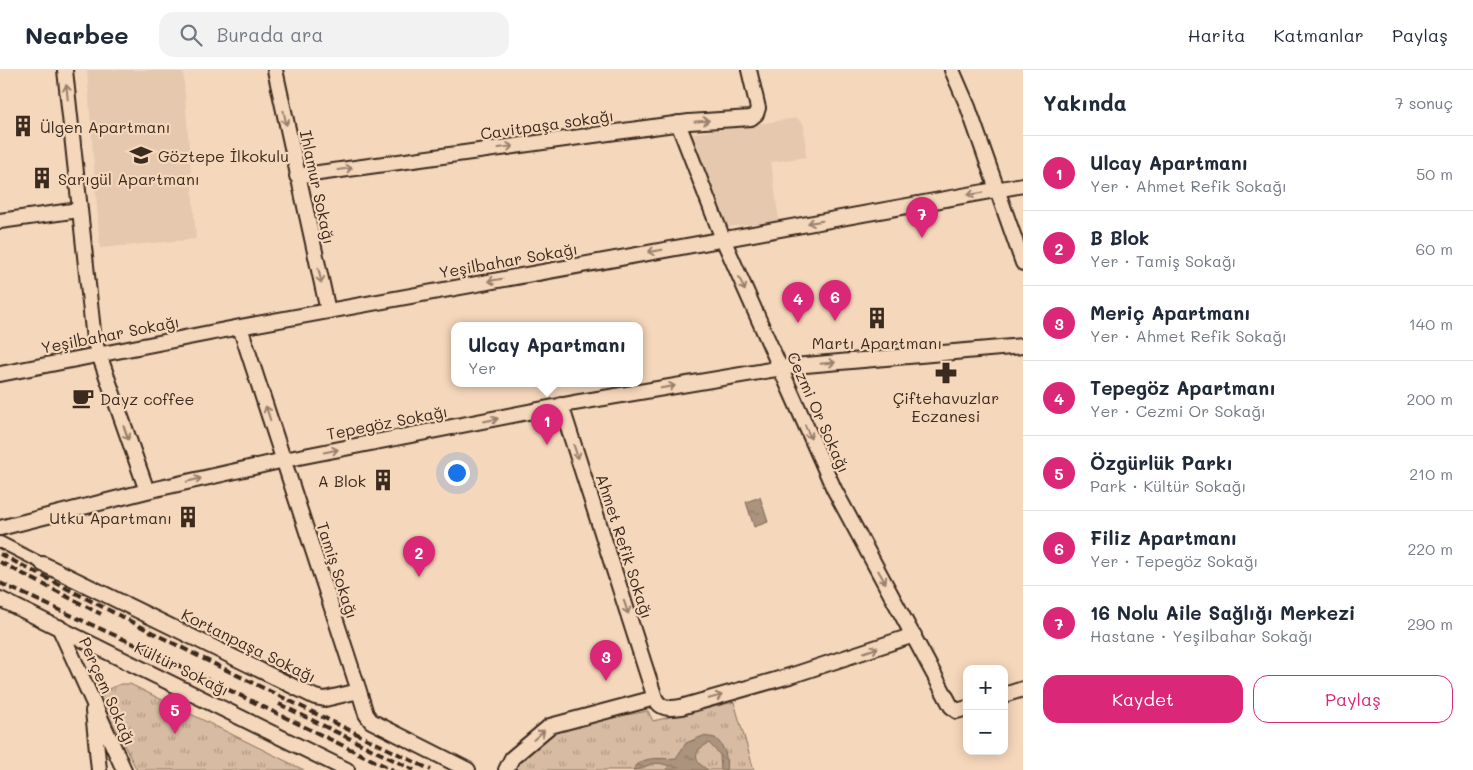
<!DOCTYPE html>
<html lang="tr">
<head>
<meta charset="utf-8">
<style>
	body { margin:0; font-family:Mali,sans-serif; background:#f2f2f3; color:#1f2937 }
	.controls { position:absolute; right:15px; bottom:15px; display:grid; overflow:hidden; border-radius:10px; box-shadow:0 2px 12px #0003 }
	.controls button { width:45px; height:45px; display:grid; place-items:center; padding:0; border:0; border-bottom:1px solid #e0e1e3; background:#fff; color:#1f2937; font:25px sans-serif }
	.you { position:absolute; left:456px; top:402px; width:18px; height:18px; margin:-12px; border:4px solid #fff; border-radius:50%; background:#1a73e8; box-shadow:0 0 0 8px #1a73e833 }
	.badge { display:grid; place-items:center; width:32px; height:32px; border-radius:50%; background:#db2777; color:#fff; font-size:16px; font-weight:700 }
	.pin { position:absolute; translate:-50% -41px; filter:drop-shadow(0 1px 2px #0008) }
	.pin::after { content:''; position:absolute; top:26px; width:18px; height:15px; background:inherit; clip-path:polygon(0 0,100% 0,50% 100%) }
	.popup { position:absolute; left:451px; top:252px; width:192px; height:65px; box-sizing:border-box; display:grid; place-content:center; border-radius:10px; background:#fff; filter:drop-shadow(0 1px 4px #0005); font-size:16px; white-space:nowrap; color:#747a83 }
	.popup b { font-size:19px; color:#1f2937 }
	.popup::after { content:''; position:absolute; left:50%; top:100%; margin-left:-10px; border:10px solid transparent; border-top-color:#fff }
	.list { margin:0; padding:0; list-style:none }
	h2 { display:flex; justify-content:space-between; align-items:center; height:65px; margin:0; padding:0 20px; font-size:21px }
	h2 small { font-size:16px; font-weight:400; color:#747a83 }
	.list li { display:grid; grid-template-columns:32px 1fr auto; gap:15px; align-items:center; box-sizing:border-box; height:75px; padding:0 20px; border-top:1px solid #e0e1e3 }
	.list b { display:block; font-size:19px; white-space:nowrap }
	.list p { margin:0; font-size:16px; white-space:nowrap; color:#747a83 }
	.list em { font-size:16px; font-style:normal; color:#747a83 }
	.actions { display:flex; gap:10px; padding:15px 20px }
	.actions a { flex:1; padding:11px 0; border:1px solid #db2777; border-radius:15px; text-align:center; font-size:18px; color:#db2777 }
	.actions .main { background:#db2777; color:#fff }
	.icon { flex:none; width:28px; height:28px; fill:none; stroke:currentColor; stroke-width:2; stroke-linecap:round; stroke-linejoin:round }
	.map { position:relative; flex:none; width:1023px; height:700px; overflow:hidden }
	header { display:flex; align-items:center; gap:30px; box-sizing:border-box; height:70px; padding:0 25px; background:#fff; border-bottom:1px solid #e0e1e3 }
	header strong { font-size:24px }
	nav { display:flex; gap:28px; margin-inline-start:auto; font-size:18px }
	.search { width:350px; height:45px; background:#f2f2f3; display:flex; align-items:center; gap:12px; box-sizing:border-box; padding:0 18px; border-radius:15px; color:#747a83; font-size:19px }
	main { display:flex }
	aside { flex:1; background:#fff }
	.map>svg:first-child { display:block }
	.built { fill:#e5c8ae }
	.park { fill:url(#park-tufts); stroke:#897260 }
	.water { fill:url(#water-ripples); stroke:#7e6957 }
	.lines { fill:none; stroke-linecap:round; stroke-linejoin:round }
	.pedestrian-casing { stroke:#3b2a1e; stroke-width:14 }
	.minor-casing { stroke:#3b2a1e; stroke-width:18 }
	.pedestrian { stroke:#f5d7bb; stroke-width:10 }
	.minor { stroke:#f5d7bb; stroke-width:14 }
	.rail { stroke:#3b2a1e; stroke-width:4; stroke-dasharray:8 4; stroke-linecap:butt }
	.oneway { stroke:#98806c }
	.labels { text-anchor:middle; dominant-baseline:central; stroke-width:4.5; stroke-linejoin:round; paint-order:stroke }
	.street-label { font-size:16px; fill:#3b2a1e; stroke:#f5d7bb }
	.poi-label { font-size:16px; fill:#3b2a1e; stroke:#f5d7bb; text-anchor:start }
</style>
</head>
<body>
<header>
<strong>Nearbee</strong>
<div class="search"><svg class="icon" aria-label="search" viewBox="0 0 24 24"><circle cx="10" cy="10" r="6"/><path d="M15 15l6 6"/></svg>Burada ara</div>
<nav><a>Harita</a><a>Katmanlar</a><a>Paylaş</a></nav>
</header>
<main>
<div class="map">
<svg width="1023" height="700" viewBox="0 0 1023 700">
	<defs>
		<pattern id="park-tufts" width="24" height="20" patternUnits="userSpaceOnUse" patternTransform="scale(1.25)"><rect width="24" height="20" fill="#d7bba2"/><path d="M3 7l-1-3M5 7V3M7 7l1-3M15 17l-1-3M17 17v-4M19 17l1-3" fill="none" stroke="#b09883"/></pattern>
		<pattern id="water-ripples" width="26" height="14" patternUnits="userSpaceOnUse" patternTransform="scale(1.25)"><rect width="26" height="14" fill="#ab937d"/><path d="M2 4q2-2 4 0t4 0M15 11q2-2 4 0t4 0" fill="none" stroke="#8c7866"/></pattern>
	</defs>
	<rect width="100%" height="100%" fill="#f5d7bb"/>
	<filter id="ink" filterUnits="userSpaceOnUse"><feTurbulence type="fractalNoise" baseFrequency=".02" numOctaves="2"/><feDisplacementMap in="SourceGraphic" scale="10" xChannelSelector="R" yChannelSelector="G"/><feConvolveMatrix kernelMatrix="1 2 1 2 8 2 1 2 1" color-interpolation-filters="sRGB"/></filter>
	<g filter="url(#ink)">
		<path class="built" d="M87 0H183L196 169 100 178Z
			M797 48 804 55 806 87 771 92 779 151 726 157 690 64Z"/>
		<path class="park" d="M121 614H130L304 700H137L100 629 108 619Z
			M734 632 754 700H509L554 658 648 641 653 651Z"/>
		<path class="water" d="M760 427 768 452 754 457 746 432Z
			M703 666 715 668C725 676 728 688 726 700H721L720 685 709 673 699 679C693 690 699 694 708 700H666L669 696C649 688 647 700 633 700 643 684 660 690 676 688L686 673Z"/>
		<g class="lines">
			<g class="pedestrian-casing">
				<path id="pedestrian" d="M0 472 43 494"/>
			</g>
			<g class="minor-casing">
				<path id="minor" d="M65 0 94 270 147 421
					M275 0 328 241
					M952 0 968 37 1023 193
					M678 53 723 169 834 419 951 636 957 641 967 638
					M297 106 689 52 751 48 756 44 758 38 749 0
					M0 151 79 140
					M240 257 359 621
					M0 304 240 257 1023 115
					M561 335 655 628C660 639 669 639 681 637L793 605 914 565
					M0 458 147 421 289 389 574 333 794 296 1023 276
					M43 494 315 627 325 629 359 621 366 644 371 651 468 700
					M0 529 347 700
					M59 557 124 700
					M1004 625 1023 619
					M93 641 99 700
					M506 700 512 688 550 656 655 628"/>
			</g>
			<use href="#pedestrian" class="pedestrian"/>
			<use href="#minor" class="minor"/>
			<path class="rail" d="M0 484 200 587 431 700
				M0 492 101 544
				M0 513 145 579 393 700
				M279 634 414 700"/>
		</g>
		<defs><path id="oneway-shaft" d="M-6 0H5M1.5-3L5.5 0L1.5 3" fill="none" stroke-width="1.6" stroke-linecap="round" stroke-linejoin="round" transform="scale(1.25)"/></defs>
		<g class="oneway">
			<use href="#oneway-shaft" transform="translate(67 22) rotate(-96)"/>
			<use href="#oneway-shaft" transform="translate(285 48) rotate(78)"/>
			<use href="#oneway-shaft" transform="translate(702 51) rotate(-5)"/>
			<use href="#oneway-shaft" transform="translate(506 77) rotate(-8)"/>
			<use href="#oneway-shaft" transform="translate(345 99) rotate(-8)"/>
			<use href="#oneway-shaft" transform="translate(975 124) rotate(170)"/>
			<use href="#oneway-shaft" transform="translate(815 152) rotate(170)"/>
			<use href="#oneway-shaft" transform="translate(655 181) rotate(170)"/>
			<use href="#oneway-shaft" transform="translate(320 206) rotate(77)"/>
			<use href="#oneway-shaft" transform="translate(495 210) rotate(170)"/>
			<use href="#oneway-shaft" transform="translate(742 214) rotate(66)"/>
			<use href="#oneway-shaft" transform="translate(828 293) rotate(-5)"/>
			<use href="#oneway-shaft" transform="translate(668 317) rotate(-10)"/>
			<use href="#oneway-shaft" transform="translate(268 343) rotate(-108)"/>
			<use href="#oneway-shaft" transform="translate(491 350) rotate(-11)"/>
			<use href="#oneway-shaft" transform="translate(808 362) rotate(66)"/>
			<use href="#oneway-shaft" transform="translate(126 363) rotate(71)"/>
			<use href="#oneway-shaft" transform="translate(331 381) rotate(-11)"/>
			<use href="#oneway-shaft" transform="translate(576 382) rotate(72)"/>
			<use href="#oneway-shaft" transform="translate(194 410) rotate(-13)"/>
			<use href="#oneway-shaft" transform="translate(882 507) rotate(60)"/>
			<use href="#oneway-shaft" transform="translate(626 537) rotate(72)"/>
			<use href="#oneway-shaft" transform="translate(871 580) rotate(-19)"/>
			<use href="#oneway-shaft" transform="translate(715 627) rotate(-15)"/>
			<use href="#oneway-shaft" transform="translate(539 665) rotate(-41)"/>
		</g>
	</g>
	<defs>
		<g id="building-bare" transform="scale(1.725)"><path d="M-4-6H4V6H1V3H-1V6H-4ZM-2.5-4.3h1.7v1.8h-1.7ZM.8-4.3h1.7v1.8H.8ZM-2.5-1h1.7V.8h-1.7ZM.8-1h1.7V.8H.8Z" fill="#3b2a1e" stroke="#f5d7bb" stroke-width="2.5" paint-order="stroke"/></g>
		<g id="school-bare" transform="scale(1.725)"><path d="M0-5L7-2L0 1L-7-2ZM-4 1L0 2.5L4 1V4Q0 6-4 4Z" fill="#3b2a1e" stroke="#f5d7bb" stroke-width="2.5" paint-order="stroke"/></g>
		<g id="pharmacy-bare" transform="scale(1.725)"><path d="M-2-6h4v4h4v4h-4v4h-4v-4h-4v-4h4Z" fill="#3b2a1e" stroke="#f5d7bb" stroke-width="2.5" paint-order="stroke"/></g>
		<g id="cafe-bare" transform="scale(1.725)"><path d="M-5.5-4.5H6V0H3Q3 3.5 0 3.5H-2.5Q-5.5 3.5-5.5 0ZM3-3.2v2h1.7v-2ZM-6 4.5H4V6H-6Z" fill="#3b2a1e" stroke="#f5d7bb" stroke-width="2.5" paint-order="stroke"/></g>
	</defs>
	<g fill-rule="evenodd">
		<use href="#building-bare" x="23" y="56"/>
		<use href="#school-bare" x="141" y="85"/>
		<use href="#building-bare" x="42" y="108"/>
		<use href="#building-bare" x="877" y="248"/>
		<use href="#pharmacy-bare" x="946" y="303"/>
		<use href="#cafe-bare" x="83" y="328"/>
		<use href="#building-bare" x="383" y="410"/>
		<use href="#building-bare" x="188" y="447"/>
	</g>
	<g class="labels">
		<g class="street-label">
			<text transform="translate(547 54) rotate(-8)">Cavitpaşa sokağı</text>
			<text transform="translate(318 117) rotate(78)">Ihlamur Sokağı</text>
			<text transform="translate(508 190) rotate(-10)">Yeşilbahar Sokağı</text>
			<text transform="translate(110 264) rotate(-11)">Yeşilbahar Sokağı</text>
			<text transform="translate(819 342) rotate(66)">Cezmi Or Sokağı</text>
			<text transform="translate(387 352) rotate(-11)">Tepegöz Sokağı</text>
			<text transform="translate(625 476) rotate(72)">Ahmet Refik Sokağı</text>
			<text transform="translate(338 500) rotate(72)">Tamiş Sokağı</text>
			<text transform="translate(249 575) rotate(26)">Kortanpaşa Sokağı</text>
			<text transform="translate(182 598) rotate(26)">Kültür Sokağı</text>
			<text transform="translate(108 621) rotate(66)">Perçem Sokağı</text>
		</g>
		<g class="poi-label">
			<text x="40" y="56">Ülgen Apartmanı</text>
			<text x="158" y="85">Göztepe İlkokulu</text>
			<text x="58" y="108">Sarıgül Apartmanı</text>
			<text x="877" y="272" text-anchor="middle">Martı Apartmanı</text>
			<text x="946" y="327" text-anchor="middle">Çiftehavuzlar<tspan x="946" dy="18">Eczanesi</tspan></text>
			<text x="100" y="328">Dayz coffee</text>
			<text x="366" y="410" text-anchor="end">A Blok</text>
			<text x="172" y="447" text-anchor="end">Utku Apartmanı</text>
		</g>
	</g>
</svg>
<div class="controls">
<button>+</button>
<button>−</button>
</div>
<div class="you"></div>
<div class="pin badge" style="left:547px;top:375px">1</div>
<div class="popup"><b>Ulcay Apartmanı</b>Yer</div>
<div class="pin badge" style="left:419px;top:507px">2</div>
<div class="pin badge" style="left:606px;top:611px">3</div>
<div class="pin badge" style="left:798px;top:253px">4</div>
<div class="pin badge" style="left:175px;top:664px">5</div>
<div class="pin badge" style="left:835px;top:251px">6</div>
<div class="pin badge" style="left:922px;top:168px">7</div>
</div>
<aside>
<h2>Yakında<small>7 sonuç</small></h2>
<ul class="list">
<li><span class="badge">1</span><div><b>Ulcay Apartmanı</b><p>Yer · Ahmet Refik Sokağı</p></div><em>50 m</em></li>
<li><span class="badge">2</span><div><b>B Blok</b><p>Yer · Tamiş Sokağı</p></div><em>60 m</em></li>
<li><span class="badge">3</span><div><b>Meriç Apartmanı</b><p>Yer · Ahmet Refik Sokağı</p></div><em>140 m</em></li>
<li><span class="badge">4</span><div><b>Tepegöz Apartmanı</b><p>Yer · Cezmi Or Sokağı</p></div><em>200 m</em></li>
<li><span class="badge">5</span><div><b>Özgürlük Parkı</b><p>Park · Kültür Sokağı</p></div><em>210 m</em></li>
<li><span class="badge">6</span><div><b>Filiz Apartmanı</b><p>Yer · Tepegöz Sokağı</p></div><em>220 m</em></li>
<li><span class="badge">7</span><div><b>16 Nolu Aile Sağlığı Merkezi</b><p>Hastane · Yeşilbahar Sokağı</p></div><em>290 m</em></li>
</ul>
<div class="actions"><a class="main">Kaydet</a><a>Paylaş</a></div>
</aside>
</main>
</body>
</html>
